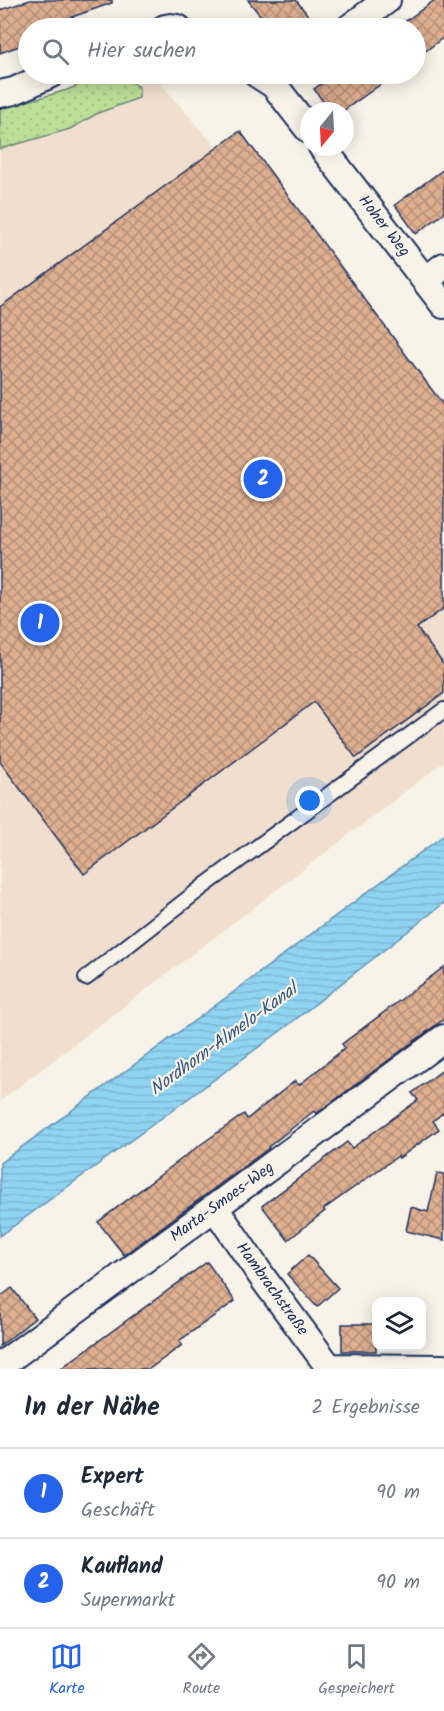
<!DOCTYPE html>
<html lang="de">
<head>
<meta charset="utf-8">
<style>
	body { margin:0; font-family:Kalam,sans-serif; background:#f6f6f7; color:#1f2937 }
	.controls { position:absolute; right:18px; bottom:18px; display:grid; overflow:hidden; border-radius:12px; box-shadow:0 3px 15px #0003 }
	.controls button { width:54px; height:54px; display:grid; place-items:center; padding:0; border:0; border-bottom:2px solid #e0e1e3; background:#fff; color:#1f2937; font:30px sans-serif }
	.compass { position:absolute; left:300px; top:102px; width:54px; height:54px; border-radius:50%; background:#fff; box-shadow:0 3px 15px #0003; rotate:198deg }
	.you { position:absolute; left:310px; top:801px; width:21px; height:21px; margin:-15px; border:4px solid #fff; border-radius:50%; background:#1a73e8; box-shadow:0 0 0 9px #1a73e833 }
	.badge { display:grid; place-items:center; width:39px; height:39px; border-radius:50%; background:#2563eb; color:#fff; font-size:20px; font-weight:700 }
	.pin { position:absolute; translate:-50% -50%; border:3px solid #fff; box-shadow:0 2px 6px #0006 }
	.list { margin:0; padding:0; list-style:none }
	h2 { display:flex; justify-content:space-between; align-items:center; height:78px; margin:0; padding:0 24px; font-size:26px }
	h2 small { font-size:20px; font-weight:400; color:#747a83 }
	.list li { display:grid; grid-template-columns:39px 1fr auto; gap:18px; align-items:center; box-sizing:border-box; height:90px; padding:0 24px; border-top:2px solid #e0e1e3 }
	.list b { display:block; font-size:22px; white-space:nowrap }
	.list p { margin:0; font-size:20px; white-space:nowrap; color:#747a83 }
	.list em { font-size:20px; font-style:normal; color:#747a83 }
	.icon { flex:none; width:33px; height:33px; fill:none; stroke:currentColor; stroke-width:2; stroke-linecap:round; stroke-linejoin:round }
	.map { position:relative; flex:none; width:444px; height:1369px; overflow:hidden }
	.search { position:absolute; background:#fff; box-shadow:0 3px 15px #0003; left:18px; right:18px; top:18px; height:66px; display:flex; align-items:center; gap:15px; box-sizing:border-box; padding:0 21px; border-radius:33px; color:#747a83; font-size:22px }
	.sheet { height:258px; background:#fff }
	nav { display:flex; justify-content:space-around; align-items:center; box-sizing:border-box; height:84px; border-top:2px solid #e0e1e3; background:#fff; font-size:16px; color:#747a83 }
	nav a { display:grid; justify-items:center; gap:3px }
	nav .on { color:#2563eb }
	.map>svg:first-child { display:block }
	.built { fill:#f0dfce }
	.grass { fill:url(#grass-dots); stroke:#6c867a; stroke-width:1.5 }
	.water { fill:url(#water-rules); stroke:#6192b7; stroke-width:1.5 }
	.building { fill:url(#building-cross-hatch); stroke:#1b2f5e; stroke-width:1.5 }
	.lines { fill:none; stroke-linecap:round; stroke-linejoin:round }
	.lane-casing { stroke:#1b2f5e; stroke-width:18 }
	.street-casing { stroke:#1b2f5e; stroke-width:30 }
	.lane { stroke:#f7f3e8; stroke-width:14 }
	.street { stroke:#f7f3e8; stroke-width:26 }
	.labels { text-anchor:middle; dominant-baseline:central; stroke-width:4.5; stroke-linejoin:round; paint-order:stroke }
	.street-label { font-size:16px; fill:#1b2f5e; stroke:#f7f3e8 }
	.water-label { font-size:18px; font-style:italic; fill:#385883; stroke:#f7f3e8 }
</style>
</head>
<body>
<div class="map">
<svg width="444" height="1369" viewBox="0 0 444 1369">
	<defs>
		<pattern id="grass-dots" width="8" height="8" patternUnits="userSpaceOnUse" patternTransform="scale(1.5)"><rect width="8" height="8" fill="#bdde97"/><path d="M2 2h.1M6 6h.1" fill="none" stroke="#a2bf85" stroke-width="1.8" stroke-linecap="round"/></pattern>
		<pattern id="water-rules" width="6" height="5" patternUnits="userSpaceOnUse" patternTransform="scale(1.5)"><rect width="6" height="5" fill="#90d4f2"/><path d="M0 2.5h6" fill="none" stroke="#7cb6d2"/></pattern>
		<pattern id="building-cross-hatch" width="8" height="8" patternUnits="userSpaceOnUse" patternTransform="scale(1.5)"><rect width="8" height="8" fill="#dfaf90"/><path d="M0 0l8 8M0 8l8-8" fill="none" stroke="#b48f79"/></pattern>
	</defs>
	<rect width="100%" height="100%" fill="#f7f3e8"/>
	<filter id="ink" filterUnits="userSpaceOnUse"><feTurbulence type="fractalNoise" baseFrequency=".0167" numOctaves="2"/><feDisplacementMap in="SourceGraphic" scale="12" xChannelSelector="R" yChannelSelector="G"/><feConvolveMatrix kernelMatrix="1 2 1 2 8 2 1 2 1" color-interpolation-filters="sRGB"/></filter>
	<g filter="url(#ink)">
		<path class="built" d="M152 74 216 147 444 464V762L0 1101V124Z"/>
		<path class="grass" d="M101 75H121L139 87V98L98 113 70 129 0 149V109L67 90Z"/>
		<path class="water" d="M444 835V903L282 1030 0 1236V1163L235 991Z"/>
		<path class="building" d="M30 0H112V3L55 23 57 28H28V43L0 53V10Z
			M248 0H296L310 18 295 28H270Z
			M435 0H444V37L423 53 416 42V28H396Z
			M335 74H395L343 111H330L314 89Z
			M240 131 444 406V608L417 628 444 665V693L356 758 314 702 84 874 0 762V307Z
			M444 169V213L416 234 395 205Z
			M444 967V1019L316 1114 314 1111 268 1147 269 1148 124 1255 98 1222 200 1145 244 1114 247 1119 295 1081 299 1085 345 1048 342 1044Z
			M444 1069V1112L433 1121 439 1129 399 1158 398 1156 324 1209 325 1211 288 1240 262 1206 347 1142 352 1148 418 1100 412 1093Z
			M437 1173 444 1174V1240L406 1231 411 1207 428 1212Z
			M308 1255 338 1288 317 1307 287 1274Z
			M207 1262 235 1301 179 1341 182 1345 149 1369H60Z
			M12 1288 35 1318 0 1346V1297Z
			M342 1324H376V1351H342Z"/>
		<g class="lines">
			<g class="lane-casing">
				<path id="lane" d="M86 978 204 886 444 710"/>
			</g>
			<g class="street-casing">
				<path id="street" d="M165 28 171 27 178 28
					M349 28 387 0
					M257 74 274 85 309 130
					M0 94 14 91 51 74
					M322 147 444 305
					M426 280 444 266
					M215 1208 265 1281 329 1367
					M0 1366 444 1038
					M329 1367 444 1368"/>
			</g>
			<use href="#lane" class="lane"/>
			<use href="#street" class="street"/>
		</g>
	</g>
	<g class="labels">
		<g class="street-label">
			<text transform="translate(384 226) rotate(52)">Hoher Weg</text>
			<text transform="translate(222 1202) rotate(-36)">Marta-Smoes-Weg</text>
			<text transform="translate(272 1289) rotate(54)">Hambrachstraße</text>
		</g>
		<g class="water-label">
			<text transform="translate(224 1040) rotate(-36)">Nordhorn-Almelo-Kanal</text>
		</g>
	</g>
</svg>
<div class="controls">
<button><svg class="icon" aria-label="layers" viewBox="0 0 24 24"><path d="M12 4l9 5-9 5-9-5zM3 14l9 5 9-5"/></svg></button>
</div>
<svg class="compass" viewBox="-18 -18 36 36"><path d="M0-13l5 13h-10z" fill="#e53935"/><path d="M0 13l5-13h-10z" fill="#747a83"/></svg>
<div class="you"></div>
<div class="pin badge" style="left:40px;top:623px">1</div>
<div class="pin badge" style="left:263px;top:479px">2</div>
<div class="search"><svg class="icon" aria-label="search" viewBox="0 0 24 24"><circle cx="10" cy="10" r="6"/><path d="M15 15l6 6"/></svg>Hier suchen</div>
</div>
<section class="sheet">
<h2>In der Nähe<small>2 Ergebnisse</small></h2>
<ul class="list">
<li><span class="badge">1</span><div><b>Expert</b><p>Geschäft</p></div><em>90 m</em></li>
<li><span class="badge">2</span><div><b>Kaufland</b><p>Supermarkt</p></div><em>90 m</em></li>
</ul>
</section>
<nav>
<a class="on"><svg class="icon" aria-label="map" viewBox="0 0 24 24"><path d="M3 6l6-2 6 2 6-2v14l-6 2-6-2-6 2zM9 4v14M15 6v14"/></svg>Karte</a>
<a><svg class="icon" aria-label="directions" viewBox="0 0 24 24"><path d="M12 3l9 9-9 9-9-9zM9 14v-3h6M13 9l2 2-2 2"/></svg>Route</a>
<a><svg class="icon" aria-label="saved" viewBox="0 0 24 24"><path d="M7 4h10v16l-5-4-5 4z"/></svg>Gespeichert</a>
</nav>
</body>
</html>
